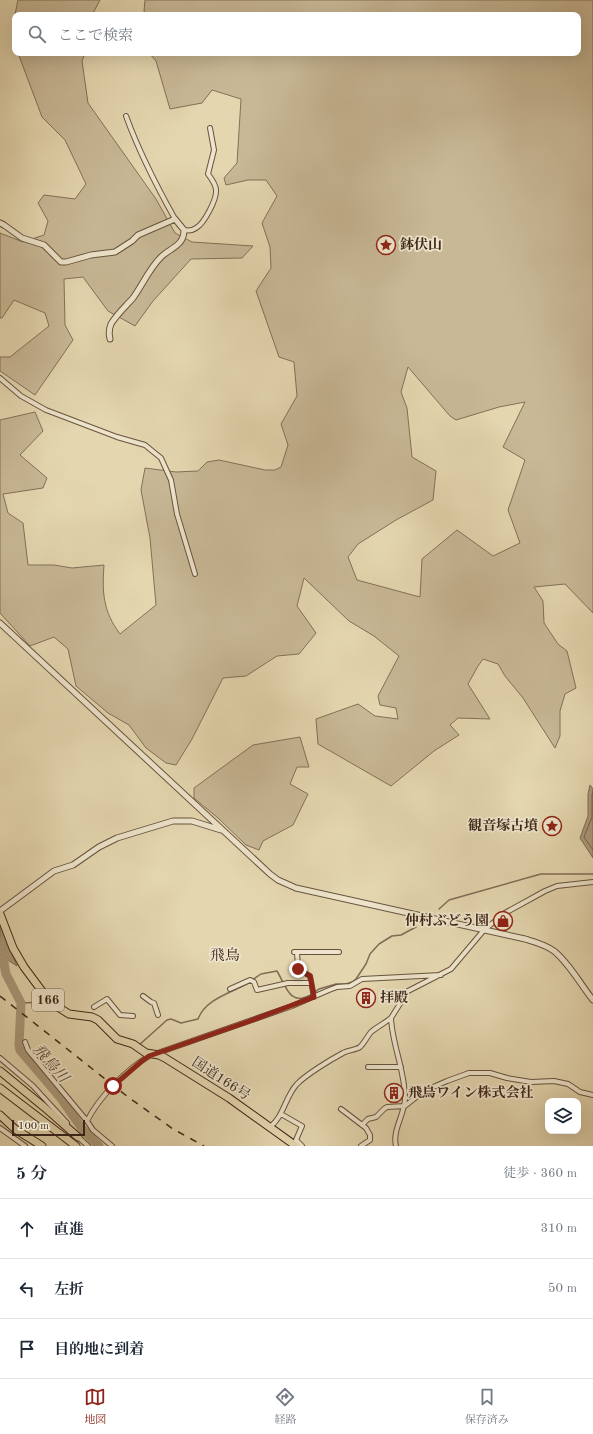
<!DOCTYPE html>
<html lang="ja">
<head>
<meta charset="utf-8">
<style>
	body { margin:0; font-family:"Old Standard TT","Noto Serif JP",serif; background:#f6f6f7; color:#1f2937 }
	.controls { position:absolute; right:12px; bottom:12px; display:grid; overflow:hidden; border-radius:8px; box-shadow:0 4px 16px #0002 }
	.controls button { width:36px; height:36px; display:grid; place-items:center; padding:0; border:0; border-bottom:1px solid #e0e1e3; background:#fff; color:#1f2937; font:20px sans-serif }
	.scale { position:absolute; left:12px; bottom:10px; width:73px; box-sizing:border-box; padding-left:4px; border:2px solid #3f271a; border-top:0; font-size:11px; line-height:14px; white-space:nowrap; color:#3f271a; -webkit-text-stroke:3px #ede4cb; paint-order:stroke }
	.stop { position:absolute; width:12px; height:12px; margin:-9px; border:3px solid #8f2418; border-radius:50%; background:#fff }
	.stop.end { background:#8f2418; border-color:#fff; box-shadow:0 1px 4px #0008 }
	.list { margin:0; padding:0; list-style:none }
	h2 { display:flex; justify-content:space-between; align-items:center; height:52px; margin:0; padding:0 16px; font-size:17px }
	h2 small { font-size:13px; font-weight:400; color:#747a83 }
	.list li { display:grid; grid-template-columns:26px 1fr auto; gap:12px; align-items:center; box-sizing:border-box; height:60px; padding:0 16px; border-top:1px solid #e0e1e3 }
	.list b { display:block; font-size:15px; white-space:nowrap }
	.list em { font-size:13px; font-style:normal; color:#747a83 }
	.icon { flex:none; width:22px; height:22px; fill:none; stroke:currentColor; stroke-width:2; stroke-linecap:round; stroke-linejoin:round }
	.map { position:relative; flex:none; width:593px; height:1146px; overflow:hidden }
	.search { position:absolute; background:#fff; box-shadow:0 4px 16px #0002; left:12px; right:12px; top:12px; height:44px; display:flex; align-items:center; gap:10px; box-sizing:border-box; padding:0 14px; border-radius:8px; color:#747a83; font-size:15px }
	.sheet { height:232px; background:#fff }
	nav { display:flex; justify-content:space-around; align-items:center; box-sizing:border-box; height:56px; border-top:1px solid #e0e1e3; background:#fff; font-size:11px; color:#747a83 }
	nav a { display:grid; justify-items:center; gap:2px }
	nav .on { color:#8f2418 }
	.map>svg:first-child { display:block }
	.green { fill:#c8b896; stroke:#847058; fill-rule:evenodd }
	.water { fill:#ac9a7c; stroke:#806c55 }
	.lines { fill:none; stroke-linecap:round; stroke-linejoin:round }
	.shore { stroke:#76604b; stroke-width:1 }
	.stream { stroke:#806c55; stroke-width:1.5 }
	.river { stroke:#ac9a7c; stroke-width:9 }
	.minor-casing { stroke:#68533f; stroke-width:6 }
	.tertiary-casing { stroke:#68533f; stroke-width:7 }
	.trunk-casing { stroke:#3f271a; stroke-width:9 }
	.motorway-casing { stroke:#3f271a; stroke-width:9 }
	.minor { stroke:#ede4cb; stroke-width:4 }
	.tertiary { stroke:#ede4cb; stroke-width:5 }
	.trunk { stroke:#e4d6af; stroke-width:7 }
	.motorway { stroke:#e4d6af; stroke-width:7 }
	.rail { stroke:#3f271a; stroke-width:1.5; stroke-dasharray:7 7; stroke-linecap:butt }
	.route { stroke:#8f2418; stroke-width:5 }
	.labels { text-anchor:middle; dominant-baseline:central; stroke-width:3.5; stroke-linejoin:round; paint-order:stroke }
	.shield { fill:#ede4cb; stroke:#73604f; stroke-width:1 }
	.shield-label { font-size:13px; font-weight:bold; fill:#3f271a }
	.poi-label { font-size:14px; font-weight:bold; fill:#3f271a; stroke:#ede4cb; text-anchor:start }
	.street-label { font-size:14px; fill:#3f271a; stroke:#ede4cb }
	.neighbourhood-label { font-size:15px; fill:#3f271a; stroke:#ede4cb }
	.water-label { font-size:15px; font-style:italic; fill:#604a37; stroke:#ede4cb }
</style>
</head>
<body>
<div class="map">
<svg width="593" height="1146" viewBox="0 0 593 1146">
	<rect width="100%" height="100%" fill="#e4d6af"/>
	<filter id="stains"><feTurbulence type="fractalNoise" baseFrequency=".005" numOctaves="4"/><feColorMatrix values="0 0 0 0 .2 0 0 0 0 .09 0 0 0 0 .02 0 0 0 .5 -.17"/></filter>
	<radialGradient id="worn" r=".72"><stop offset=".6" stop-color="#630" stop-opacity="0"/><stop offset="1" stop-color="#630" stop-opacity=".3"/></radialGradient>
	<path class="green" d="M18 0H100L92 15H15V43L13 24Z
		M145 0H593V613L565 584 534 587 543 601 544 623 558 644 567 651 576 688 565 694 560 711V736L555 748 523 698 505 676 498 664 483 659 478 666 468 684 490 719 458 718 450 725 459 735 434 751 391 786 318 744 316 719 358 704 375 716 398 719 396 708 380 705 378 696 399 656 374 636 349 621 304 578 297 606 316 633 299 654 277 656 246 676 223 678 192 739 176 765 166 763 146 748 129 725 108 713 76 686 68 649 54 637 30 646 0 613V420L35 412 43 431 20 455 47 478 43 488 3 494 8 513 23 523 28 565H54L72 568 104 565C102 593 103 611 120 634L156 605 150 538 141 490 145 468 176 472 198 471 207 462 219 460 265 470H275L281 467 288 445 281 424 297 396 294 362 279 357 256 291 271 268 270 247 262 223 277 196 266 180H248L226 185 224 178 237 163 241 99 212 90 202 103 170 109 156 61 149 53H578V15H147L144 11ZM408 367 450 416 456 420 499 407 525 402 503 447 525 460 508 510 520 543 493 556 457 530 422 559 420 597 357 580 348 557 358 544 396 520 433 500 436 471 412 457 407 408 401 392Z
		M18 53H85L82 61 88 103 156 199 175 233 192 242 253 246 242 258 191 259 153 301 135 326 108 311 83 277 64 279 65 325 73 340 35 395 0 371V357H10L49 326 45 313 14 300 2 318H0V233L23 242 44 235 48 221 38 203 44 195 75 199 86 184 65 140 42 117Z
		M300 737 309 767H297L290 784 308 794 293 825 263 841 259 850 246 845 218 818 194 798V788L253 745Z"/>
	<path class="water" d="M590 785 593 789V858L580 838 588 816V794Z
		M0 924 17 966 0 955Z"/>
	<g class="lines">
		<path class="shore" d="M593 791 592 795V817L584 837 593 850"/>
		<path class="stream" d="M439 909 449 900 541 874H593
			M252 980 261 974 277 971C286 986 290 1008 312 994
			M315 992 319 989 336 984H346L352 982 356 979 366 964 370 954 379 944 392 936 401 935 416 927
			M21 1003 44 1002 47 1004
			M57 1010 65 1016
			M87 1019 98 1024
			M138 1046 167 1020 171 1019 181 1023 198 1019C206 998 232 993 250 982"/>
		<path class="river" d="M0 942 5 955 4 964 6 974 21 1003 19 1045 20 1050 60 1097 83 1130 99 1146"/>
		<g class="minor-casing">
			<path id="minor" d="M126 116C139 152 156 185 175 219
				M184 230C189 231 192 231 196 228 204 224 217 199 216 190 216 185 211 178 208 174L214 150 210 128
				M0 378 21 396 46 410 117 437 145 445 161 458 171 480 177 514 195 574
				M294 952H339
				M297 952 298 969 310 976 314 997
				M230 989 250 980 254 982 257 990 288 983H311
				M143 996 151 1002 154 1003 158 1015
				M94 1007 107 999 120 1015 133 1016
				M25 1042 28 1050 87 1121 93 1130 112 1146
				M0 1058 33 1086 67 1123
				M368 1067H401
				M341 1109 366 1128 370 1135V1140L361 1146
				M281 1114 302 1126 296 1140 302 1146
				M87 1121C99 1097 126 1070 149 1056L292 1006 329 990 337 987 350 986 362 979 441 975
				M362 1125 368 1119 376 1117 384 1109 387 1107 405 1106 424 1091 447 1081 469 1073H490L507 1078 531 1082 554 1081 568 1084 580 1092 593 1095
				M270 1127C284 1116 285 1097 297 1084 307 1074 330 1060 343 1053 348 1050 356 1050 360 1047 364 1043 367 1037 371 1032 377 1027 385 1023 391 1018
				M0 1128 25 1146
				M77 1136 88 1146
				M396 1146C392 1130 405 1114 405 1098 405 1071 392 1044 391 1018L408 991 451 969 484 930 505 913 545 891 557 886 593 882"/>
		</g>
		<g class="tertiary-casing">
			<path id="tertiary" d="M0 223 4 225 22 238 44 245 61 262H66L91 255 115 252 132 241 138 235 175 219 184 230C184 246 170 248 161 257 149 269 143 284 133 298 126 306 117 314 111 324 109 329 109 335 110 339
				M0 623 270 874 278 880 296 888 525 939C535 942 546 945 554 951 570 964 580 984 593 1000
				M0 911 54 871 73 865 99 847 117 838 173 821H192L221 830"/>
		</g>
		<g class="trunk-casing">
			<path id="trunk" d="M0 914 13 948 24 967 50 1002 69 1014 92 1017 98 1020 117 1039 133 1044 146 1053 159 1055 165 1058 229 1098 296 1146"/>
		</g>
		<g class="motorway-casing">
			<path id="motorway" d="M0 1071 44 1107 78 1137
				M0 1088 76 1146
				M0 1115 15 1129 42 1146"/>
		</g>
		<use href="#minor" class="minor"/>
		<use href="#tertiary" class="tertiary"/>
		<use href="#trunk" class="trunk"/>
		<use href="#motorway" class="motorway"/>
		<path class="rail" d="M0 996 128 1097 173 1129 204 1146"/>
	</g>
	<g class="lines">
		<path class="route" d="M113 1086 142 1061 149 1056 250 1021 314 997 310 976 298 969"/>
	</g>
	<defs>
		<g id="sight-ring" transform="scale(1)"><circle r="9.5" fill="#ede4cb" stroke="#8f2418" stroke-width="1.5"/><path d="M0-6L1.8-2.2L6-1.7L2.9 1.2L3.7 5.4L0 3.3L-3.7 5.4L-2.9 1.2L-6-1.7L-1.8-2.2Z" fill="#8f2418"/></g>
		<g id="shop-ring" transform="scale(1)"><circle r="9.5" fill="#ede4cb" stroke="#8f2418" stroke-width="1.5"/><path d="M-5-2.5h2.3a2.7 3.5 0 0 1 5.4 0H5L5.5 6h-11ZM-1.5-2.5h3a1.5 2.3 0 0 0-3 0Z" fill="#8f2418"/></g>
		<g id="building-ring" transform="scale(1)"><circle r="9.5" fill="#ede4cb" stroke="#8f2418" stroke-width="1.5"/><path d="M-4-6H4V6H1V3H-1V6H-4ZM-2.5-4.3h1.7v1.8h-1.7ZM.8-4.3h1.7v1.8H.8ZM-2.5-1h1.7V.8h-1.7ZM.8-1h1.7V.8H.8Z" fill="#8f2418"/></g>
	</defs>
	<g fill-rule="evenodd">
		<use href="#sight-ring" x="386" y="245"/>
		<use href="#sight-ring" x="552" y="826"/>
		<use href="#shop-ring" x="503" y="921"/>
		<use href="#building-ring" x="366" y="998"/>
		<use href="#building-ring" x="394" y="1093"/>
	</g>
	<g class="labels">
		<rect class="shield" x="32" y="989" width="32" height="22" rx="3"/>
		<g class="shield-label">
			<text x="48" y="1000">166</text>
		</g>
		<g class="poi-label">
			<text x="400" y="245">鉢伏山</text>
			<text x="538" y="826" text-anchor="end">観音塚古墳</text>
			<text x="489" y="921" text-anchor="end">仲村ぶどう園</text>
			<text x="380" y="998">拝殿</text>
			<text x="408" y="1093">飛鳥ワイン株式会社</text>
		</g>
		<g class="street-label">
			<text transform="translate(221 1079) rotate(33)">国道166号</text>
		</g>
		<g class="neighbourhood-label">
			<text x="225" y="956">飛鳥</text>
		</g>
		<g class="water-label">
			<text transform="translate(50 1064) rotate(49)">飛鳥川</text>
		</g>
	</g>
	<rect width="100%" height="100%" filter="url(#stains)"/>
	<rect width="100%" height="100%" fill="url(#worn)"/>
</svg>
<div class="controls">
<button><svg class="icon" aria-label="layers" viewBox="0 0 24 24"><path d="M12 4l9 5-9 5-9-5zM3 14l9 5 9-5"/></svg></button>
</div>
<div class="scale">100 m</div>
<div class="stop" style="left:113px;top:1086px"></div>
<div class="stop end" style="left:298px;top:969px"></div>
<div class="search"><svg class="icon" aria-label="search" viewBox="0 0 24 24"><circle cx="10" cy="10" r="6"/><path d="M15 15l6 6"/></svg>ここで検索</div>
</div>
<section class="sheet">
<h2>5 分<small>徒歩 · 360 m</small></h2>
<ul class="list">
<li><svg class="icon" aria-label="ahead" viewBox="0 0 24 24"><path d="M12 20V5M6 11l6-6 6 6"/></svg><div><b>直進</b></div><em>310 m</em></li>
<li><svg class="icon" aria-label="left" viewBox="0 0 24 24"><path d="M17 20v-9H6M10 6l-5 5 5 5"/></svg><div><b>左折</b></div><em>50 m</em></li>
<li><svg class="icon" aria-label="arrive" viewBox="0 0 24 24"><path d="M6 21V4h12l-3 4 3 4H6"/></svg><div><b>目的地に到着</b></div></li>
</ul>
</section>
<nav>
<a class="on"><svg class="icon" aria-label="map" viewBox="0 0 24 24"><path d="M3 6l6-2 6 2 6-2v14l-6 2-6-2-6 2zM9 4v14M15 6v14"/></svg>地図</a>
<a><svg class="icon" aria-label="directions" viewBox="0 0 24 24"><path d="M12 3l9 9-9 9-9-9zM9 14v-3h6M13 9l2 2-2 2"/></svg>経路</a>
<a><svg class="icon" aria-label="saved" viewBox="0 0 24 24"><path d="M7 4h10v16l-5-4-5 4z"/></svg>保存済み</a>
</nav>
</body>
</html>
